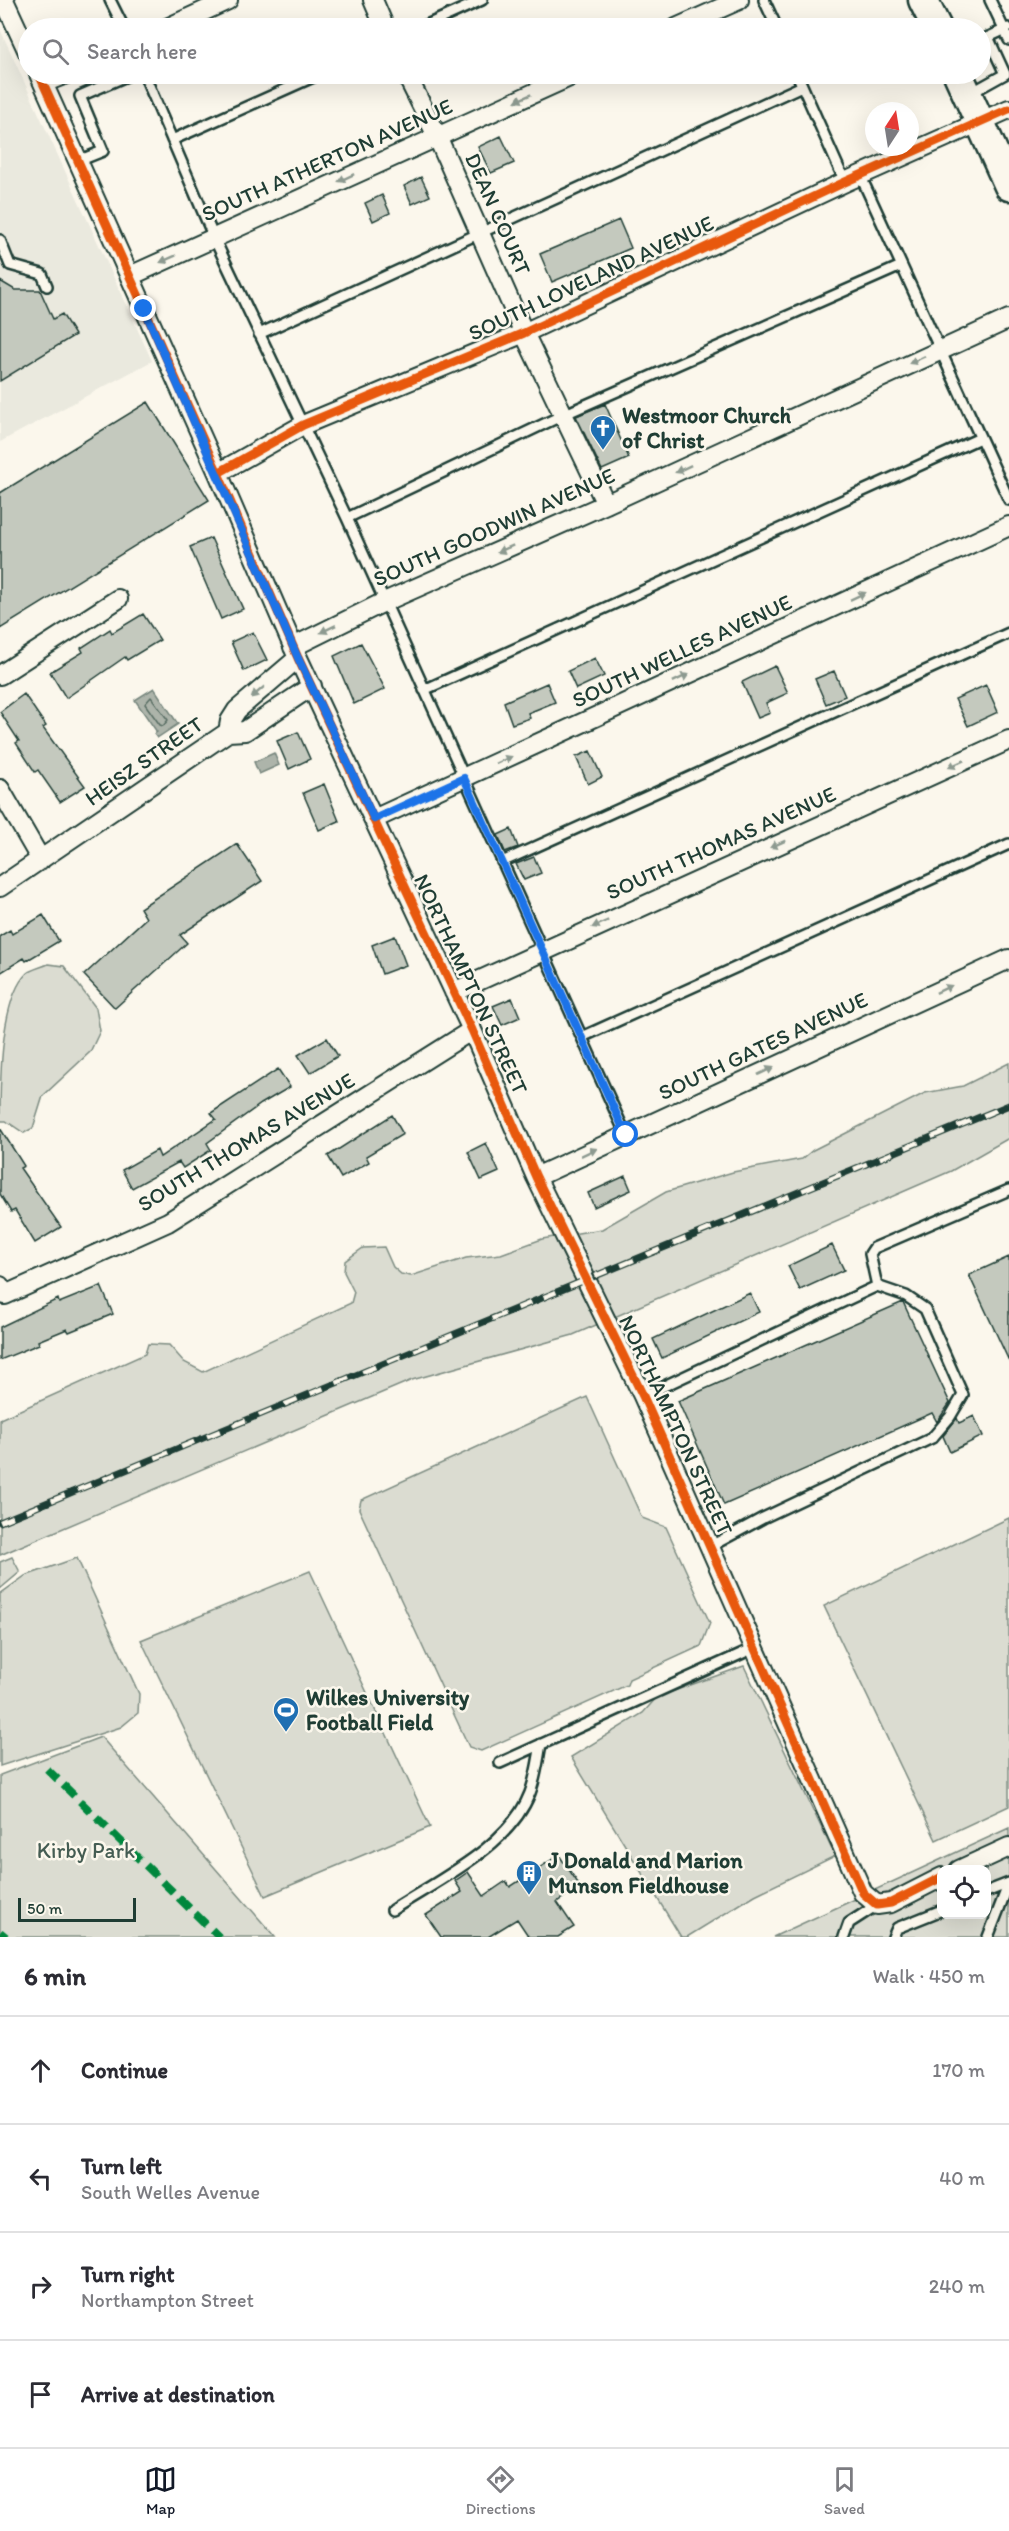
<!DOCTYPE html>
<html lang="en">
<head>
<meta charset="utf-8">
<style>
	body { margin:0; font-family:Itim,sans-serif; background:#f7f7f7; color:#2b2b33 }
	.controls { position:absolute; right:18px; bottom:18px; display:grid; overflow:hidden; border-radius:12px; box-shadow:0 6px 24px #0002 }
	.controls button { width:54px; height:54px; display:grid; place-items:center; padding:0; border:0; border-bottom:2px solid #e1e1e2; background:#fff; color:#2b2b33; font:30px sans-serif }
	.compass { position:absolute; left:865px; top:102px; width:54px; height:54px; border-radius:50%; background:#fff; box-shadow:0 6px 24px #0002; rotate:12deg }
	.scale { position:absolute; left:18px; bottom:15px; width:118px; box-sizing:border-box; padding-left:6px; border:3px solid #1f3d34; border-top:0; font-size:16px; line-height:21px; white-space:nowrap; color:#1f3d34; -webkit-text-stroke:4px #fbf7ec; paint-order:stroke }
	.stop { position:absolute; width:18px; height:18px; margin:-14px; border:4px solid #1a73e8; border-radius:50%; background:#fff }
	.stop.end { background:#1a73e8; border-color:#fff; box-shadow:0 2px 6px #0008 }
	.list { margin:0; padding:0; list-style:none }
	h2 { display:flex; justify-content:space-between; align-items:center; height:78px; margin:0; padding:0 24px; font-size:26px }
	h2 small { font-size:20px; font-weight:400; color:#7c7c81 }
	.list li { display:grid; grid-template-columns:39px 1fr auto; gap:18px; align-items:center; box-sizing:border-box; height:108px; padding:0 24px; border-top:2px solid #e1e1e2 }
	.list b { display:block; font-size:22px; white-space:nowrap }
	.list p { margin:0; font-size:20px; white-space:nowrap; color:#7c7c81 }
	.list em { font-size:20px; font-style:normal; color:#7c7c81 }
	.icon { flex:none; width:33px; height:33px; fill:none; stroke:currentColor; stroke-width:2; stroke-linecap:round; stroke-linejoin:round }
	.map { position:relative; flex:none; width:1009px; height:1937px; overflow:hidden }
	.search { position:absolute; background:#fff; box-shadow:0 6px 24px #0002; left:18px; right:18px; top:18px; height:66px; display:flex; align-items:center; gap:15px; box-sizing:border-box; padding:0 21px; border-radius:33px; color:#7c7c81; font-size:22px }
	.sheet { height:510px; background:#fff }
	nav { display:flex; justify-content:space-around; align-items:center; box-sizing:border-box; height:84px; border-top:2px solid #e1e1e2; background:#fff; font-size:16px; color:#7c7c81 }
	nav a { display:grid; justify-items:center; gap:3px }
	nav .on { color:#111827 }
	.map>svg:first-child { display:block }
	.built { fill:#eae9de }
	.green { fill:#dbdcd1; stroke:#7d8c82; stroke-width:1.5; fill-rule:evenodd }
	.water { fill:#adb4aa; stroke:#74847b; stroke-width:1.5 }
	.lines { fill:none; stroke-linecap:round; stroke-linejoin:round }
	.shore { stroke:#586d63; stroke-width:1.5 }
	.building { fill:#c4c9be; stroke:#1f3d34; stroke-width:1.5 }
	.service-casing { stroke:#1f3d34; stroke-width:14 }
	.minor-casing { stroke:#1f3d34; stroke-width:22 }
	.primary-casing { stroke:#1f3d34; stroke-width:33 }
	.service { stroke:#fbf7ec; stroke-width:9 }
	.minor { stroke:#fbf7ec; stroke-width:18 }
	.primary { stroke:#fbf7ec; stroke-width:28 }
	.rail-casing { stroke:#1f3d34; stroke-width:7 }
	.rail { stroke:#fbf7ec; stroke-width:4.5; stroke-dasharray:14; stroke-linecap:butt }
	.quiet { stroke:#00873e; stroke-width:8; stroke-dasharray:15 8; stroke-linecap:butt }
	.cycleway-casing { stroke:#fbf7ec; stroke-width:13 }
	.cycleway { stroke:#e8590c; stroke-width:9 }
	.oneway { fill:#8d9a90 }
	.route { stroke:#1a73e8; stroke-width:8 }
	.labels { text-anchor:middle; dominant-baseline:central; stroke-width:5; stroke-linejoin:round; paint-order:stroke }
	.street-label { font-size:22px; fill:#1f3d34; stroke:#fbf7ec }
	.poi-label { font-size:22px; font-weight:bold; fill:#1f3d34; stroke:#fbf7ec; text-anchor:start }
	.park-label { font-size:22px; fill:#455d53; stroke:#fbf7ec }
</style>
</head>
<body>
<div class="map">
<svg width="1009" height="1937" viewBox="0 0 1009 1937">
	<rect width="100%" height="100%" fill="#fbf7ec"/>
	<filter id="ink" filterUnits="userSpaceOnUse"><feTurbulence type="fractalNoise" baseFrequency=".0167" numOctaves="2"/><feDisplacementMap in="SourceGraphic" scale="12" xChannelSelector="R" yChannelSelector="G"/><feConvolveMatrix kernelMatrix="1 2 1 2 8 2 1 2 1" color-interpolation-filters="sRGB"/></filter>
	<g filter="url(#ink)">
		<path class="built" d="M0 29 152 361 0 442Z"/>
		<path class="green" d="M48 964 64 966 96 1008 100 1031 90 1052 43 1096 33 1128 24 1133 6 1121H0C0 1083 0 999 27 973 32 969 42 967 48 964Z
			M1009 1063V1138L951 1171 573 1335 412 1380 0 1555V1419L145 1354 148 1344 169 1345 184 1362 203 1372 351 1303 354 1292 344 1272 345 1261 363 1248 384 1247 393 1267 401 1274 411 1276 466 1258 501 1254 542 1239 602 1229 666 1192 733 1172 802 1159 813 1150 925 1093 963 1086Z
			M587 1397 642 1518 666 1527 710 1623 701 1646 629 1679 627 1685 481 1751 469 1747 359 1509 361 1500Z
			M1009 1518V1806L936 1840 824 1606Z
			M12 1557 20 1572 0 1589V1562Z
			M77 1558 139 1694 138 1713 121 1727 0 1766V1594L25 1576Z
			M310 1571 430 1827 265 1896 141 1640Z
			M744 1666 835 1856 755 1895 687 1937H681L571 1757 643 1713 657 1697Z
			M101 1737 275 1937H0V1775Z
			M1009 1828V1937H773ZM942 1870H986V1914H942Z"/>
		<path class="water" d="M154 688 178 724 157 738 154 734 157 732 135 700Z
			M274 753 279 765 259 774 254 762Z"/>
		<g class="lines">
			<path class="shore" d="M151 697 168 720 163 726 160 725 145 704Z"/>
		</g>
		<path class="building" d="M501 136 514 163 491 173 478 147Z
			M421 177 430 196 412 204 404 186Z
			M382 195 390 213 373 221 365 203Z
			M619 220 631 248 552 282 540 254Z
			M0 281 15 290H40L53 319 62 314 75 335 0 381Z
			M148 402 209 500 0 629V493Z
			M605 404 629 458 602 470 576 416Z
			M211 538 243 609 221 619 190 547Z
			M143 614 160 640 127 660 125 657 66 698 50 672 83 652 81 648 110 629 112 633Z
			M253 632 267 660 244 671 231 642Z
			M361 643 385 689 354 704 334 656Z
			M595 658 604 676 576 689 568 671Z
			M775 666 788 693 766 703 770 713 758 718 742 682Z
			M834 671 845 696 826 704 815 679Z
			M547 683 555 702 528 713 530 718 512 724 504 702Z
			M986 685 998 712 968 726 955 699Z
			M24 694 46 726 43 728 85 786 60 802 38 770 35 772 16 743 19 741 0 712Z
			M298 732 310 759 289 769 277 741Z
			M590 751 602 777 588 784 576 757Z
			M324 784 339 821 319 830 303 793Z
			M511 829 518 847 505 852 498 835Z
			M237 844 262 881 180 935 187 943 115 1008 84 975 146 918 140 908Z
			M534 857 541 873 524 880 516 864Z
			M43 915 59 941 26 961 24 958 0 973V936L10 930 12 934Z
			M395 936 406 965 382 974 372 945Z
			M512 998 520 1017 502 1025 493 1006Z
			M327 1038 338 1056 310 1073 298 1055Z
			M278 1069 290 1087 261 1104 207 1143 211 1150 183 1168 179 1162 132 1188 122 1170 157 1150 160 1157 216 1119 211 1113Z
			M392 1115 403 1134 366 1156 369 1162 341 1178 328 1156Z
			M0 1128 24 1166 20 1168 61 1227 35 1243 15 1210 11 1212 0 1194Z
			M486 1143 499 1172 481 1180 468 1152Z
			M625 1176 631 1190 594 1207 588 1193Z
			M832 1245 844 1270 800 1290 788 1266Z
			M1009 1257V1361L969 1275Z
			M101 1286 113 1314 69 1332 67 1329 38 1341 39 1344 0 1360V1327L58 1299 59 1303Z
			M750 1293 759 1312 662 1358 653 1339Z
			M903 1302 950 1403 937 1422 932 1413 724 1505 678 1401Z
			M974 1416 983 1436 950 1452 943 1436 957 1418 959 1423Z
			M559 1855 580 1886 557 1902 574 1927 558 1937H529L517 1919 488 1937H441L426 1915 462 1892 455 1881 468 1872 484 1896 506 1881 510 1887Z"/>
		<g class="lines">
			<g class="service-casing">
				<path id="service" d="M110 0 124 28
					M764 0 777 28
					M990 0 1009 40
					M420 28 482 0
					M980 41 1008 28
					M144 74 214 238 347 518 626 1135
					M797 74 845 182
					M969 94 1005 74 988 37
					M172 140 320 74
					M78 161 103 151 80 96 131 74
					M861 177 1009 500
					M0 240 10 265 42 274 47 286
					M259 334 802 86
					M347 518 563 415 901 266
					M424 690 980 438
					M502 862 1009 633
					M582 1037 1009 844
					M877 1286 870 1254 874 1248 1009 1190
					M643 1396 877 1286 906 1296 925 1309 963 1395 950 1417 932 1438 763 1518 711 1546
					M500 1763 754 1648
					M986 1892 1009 1883
					M392 1910C438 1880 510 1846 530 1793 536 1777 538 1760 541 1744
					M844 1937 849 1923 877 1905
					M893 1937 897 1928 942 1910
					M988 1937 1009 1883"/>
			</g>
			<g class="minor-casing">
				<path id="minor" d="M4 0 28 52
					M373 0 385 28
					M167 28 228 0
					M676 28 739 0
					M39 74 218 473 298 658 472 1030 536 1177 643 1396 863 1893 877 1905 891 1903 942 1877
					M406 74 437 136 524 333 606 504
					M43 83 66 74
					M130 276 576 74
					M218 473 303 425 524 333 845 182 1009 109
					M293 647 384 602 606 504 1009 319
					M0 675 118 599
					M228 732 245 731 312 686
					M0 789 41 860
					M374 819 1009 526
					M0 887 228 732 230 721 237 710 298 658
					M454 992 1009 740
					M536 1177 1009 959
					M0 1286 5 1295 168 1222 472 1030
					M959 1870 1009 1847"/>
			</g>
			<g class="primary-casing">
				<path id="primary" d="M923 0 937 28
					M958 74 1009 186"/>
			</g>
			<use href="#service" class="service"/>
			<use href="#minor" class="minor"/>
			<use href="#primary" class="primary"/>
			<g class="rail-casing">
				<path id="rail" d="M0 1522 1009 1105"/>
			</g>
			<use href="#rail" class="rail"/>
			<path class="quiet" d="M47 1769 219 1937
				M0 1932 6 1937"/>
			<g class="cycleway-casing">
				<path id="cycleway" d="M39 74 218 473 298 658 472 1030 536 1177 643 1396 863 1893 877 1905 891 1903 942 1877
					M218 473 303 425 524 333 845 182 1009 109"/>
			</g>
			<use href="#cycleway" class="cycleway"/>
		</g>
		<defs><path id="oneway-solid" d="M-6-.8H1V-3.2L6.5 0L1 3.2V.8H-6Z" transform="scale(1.5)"/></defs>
		<g class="oneway">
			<use href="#oneway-solid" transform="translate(523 98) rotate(156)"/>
			<use href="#oneway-solid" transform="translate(346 178) rotate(155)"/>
			<use href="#oneway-solid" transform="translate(168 259) rotate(156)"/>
			<use href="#oneway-solid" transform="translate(917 360) rotate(155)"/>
			<use href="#oneway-solid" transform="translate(683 469) rotate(155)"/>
			<use href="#oneway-solid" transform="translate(505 549) rotate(156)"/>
			<use href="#oneway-solid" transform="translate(858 596) rotate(-25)"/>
			<use href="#oneway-solid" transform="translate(328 629) rotate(154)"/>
			<use href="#oneway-solid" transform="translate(681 678) rotate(-25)"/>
			<use href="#oneway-solid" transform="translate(258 692) rotate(139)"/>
			<use href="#oneway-solid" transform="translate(504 760) rotate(-25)"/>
			<use href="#oneway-solid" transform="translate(956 764) rotate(156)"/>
			<use href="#oneway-solid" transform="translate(778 844) rotate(156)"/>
			<use href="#oneway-solid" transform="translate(600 924) rotate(156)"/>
			<use href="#oneway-solid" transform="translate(944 989) rotate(-25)"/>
			<use href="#oneway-solid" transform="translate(766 1071) rotate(-25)"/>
			<use href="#oneway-solid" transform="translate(589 1152) rotate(-25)"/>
		</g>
	</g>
	<g class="lines" filter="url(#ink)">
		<path class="route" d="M144 309 298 658 374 819 464 778 626 1135"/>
	</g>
	<defs>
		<g id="church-pin" transform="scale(1.35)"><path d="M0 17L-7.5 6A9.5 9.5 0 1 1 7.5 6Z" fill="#1f6fb2" stroke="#fbf7ec"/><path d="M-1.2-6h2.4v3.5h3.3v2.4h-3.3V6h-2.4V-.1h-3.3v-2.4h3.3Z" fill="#fff"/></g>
		<g id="stadium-pin" transform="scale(1.35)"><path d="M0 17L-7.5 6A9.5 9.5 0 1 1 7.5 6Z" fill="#1f6fb2" stroke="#fbf7ec"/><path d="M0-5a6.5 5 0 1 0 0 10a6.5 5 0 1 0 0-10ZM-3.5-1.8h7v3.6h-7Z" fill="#fff"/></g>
		<g id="building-pin" transform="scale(1.35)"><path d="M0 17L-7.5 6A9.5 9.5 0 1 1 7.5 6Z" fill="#1f6fb2" stroke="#fbf7ec"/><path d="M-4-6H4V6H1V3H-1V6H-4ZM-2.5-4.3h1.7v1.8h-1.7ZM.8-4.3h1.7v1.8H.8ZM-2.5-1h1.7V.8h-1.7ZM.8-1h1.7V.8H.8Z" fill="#fff"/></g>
	</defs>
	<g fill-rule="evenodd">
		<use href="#church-pin" x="603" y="428"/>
		<use href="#stadium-pin" x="286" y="1710"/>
		<use href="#building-pin" x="529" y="1873"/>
	</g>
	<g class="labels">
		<g class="street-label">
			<text transform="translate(327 160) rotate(-24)">SOUTH ATHERTON AVENUE</text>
			<text transform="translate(498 214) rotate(66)">DEAN COURT</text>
			<text transform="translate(591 278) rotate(-25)">SOUTH LOVELAND AVENUE</text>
			<text transform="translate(494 527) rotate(-24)">SOUTH GOODWIN AVENUE</text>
			<text transform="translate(682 651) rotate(-25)">SOUTH WELLES AVENUE</text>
			<text transform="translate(144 761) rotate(-35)">HEISZ STREET</text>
			<text transform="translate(721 843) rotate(-24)">SOUTH THOMAS AVENUE</text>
			<text transform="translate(471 984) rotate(65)">NORTHAMPTON STREET</text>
			<text transform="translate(763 1046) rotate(-25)">SOUTH GATES AVENUE</text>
			<text transform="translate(246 1142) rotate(-31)">SOUTH THOMAS AVENUE</text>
			<text transform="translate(676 1425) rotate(65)">NORTHAMPTON STREET</text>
		</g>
		<g class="poi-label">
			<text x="622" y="415">Westmoor Church<tspan x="622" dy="25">of Christ</tspan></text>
			<text x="306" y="1697">Wilkes University<tspan x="306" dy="25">Football Field</tspan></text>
			<text x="548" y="1860">J Donald and Marion<tspan x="548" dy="25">Munson Fieldhouse</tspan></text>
		</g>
		<g class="park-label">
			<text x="86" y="1850">Kirby Park</text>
		</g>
	</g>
</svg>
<div class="controls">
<button><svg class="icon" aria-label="locate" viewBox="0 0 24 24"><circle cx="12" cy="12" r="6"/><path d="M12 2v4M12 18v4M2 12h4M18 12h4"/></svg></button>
</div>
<svg class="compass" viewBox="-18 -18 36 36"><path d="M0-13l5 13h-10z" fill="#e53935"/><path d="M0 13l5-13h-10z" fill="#7c7c81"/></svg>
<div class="scale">50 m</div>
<div class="stop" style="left:626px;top:1135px"></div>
<div class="stop end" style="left:144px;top:309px"></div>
<div class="search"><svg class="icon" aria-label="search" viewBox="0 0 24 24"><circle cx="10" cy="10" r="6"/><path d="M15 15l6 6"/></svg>Search here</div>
</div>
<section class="sheet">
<h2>6 min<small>Walk · 450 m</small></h2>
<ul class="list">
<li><svg class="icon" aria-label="ahead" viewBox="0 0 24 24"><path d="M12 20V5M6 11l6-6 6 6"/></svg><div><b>Continue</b></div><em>170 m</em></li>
<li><svg class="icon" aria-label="left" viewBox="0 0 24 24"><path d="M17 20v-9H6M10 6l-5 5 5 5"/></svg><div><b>Turn left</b><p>South Welles Avenue</p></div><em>40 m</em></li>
<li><svg class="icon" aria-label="right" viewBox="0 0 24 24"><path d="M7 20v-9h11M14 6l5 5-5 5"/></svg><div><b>Turn right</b><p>Northampton Street</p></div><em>240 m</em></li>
<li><svg class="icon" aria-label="arrive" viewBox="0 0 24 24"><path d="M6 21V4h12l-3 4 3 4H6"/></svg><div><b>Arrive at destination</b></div></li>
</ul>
</section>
<nav>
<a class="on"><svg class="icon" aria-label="map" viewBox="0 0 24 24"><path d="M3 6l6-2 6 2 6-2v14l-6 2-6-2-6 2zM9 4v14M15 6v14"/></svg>Map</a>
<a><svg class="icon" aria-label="directions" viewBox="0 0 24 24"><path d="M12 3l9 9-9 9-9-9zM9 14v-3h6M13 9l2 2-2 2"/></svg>Directions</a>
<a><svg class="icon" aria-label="saved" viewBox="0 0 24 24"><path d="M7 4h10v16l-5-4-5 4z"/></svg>Saved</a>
</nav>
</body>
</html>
